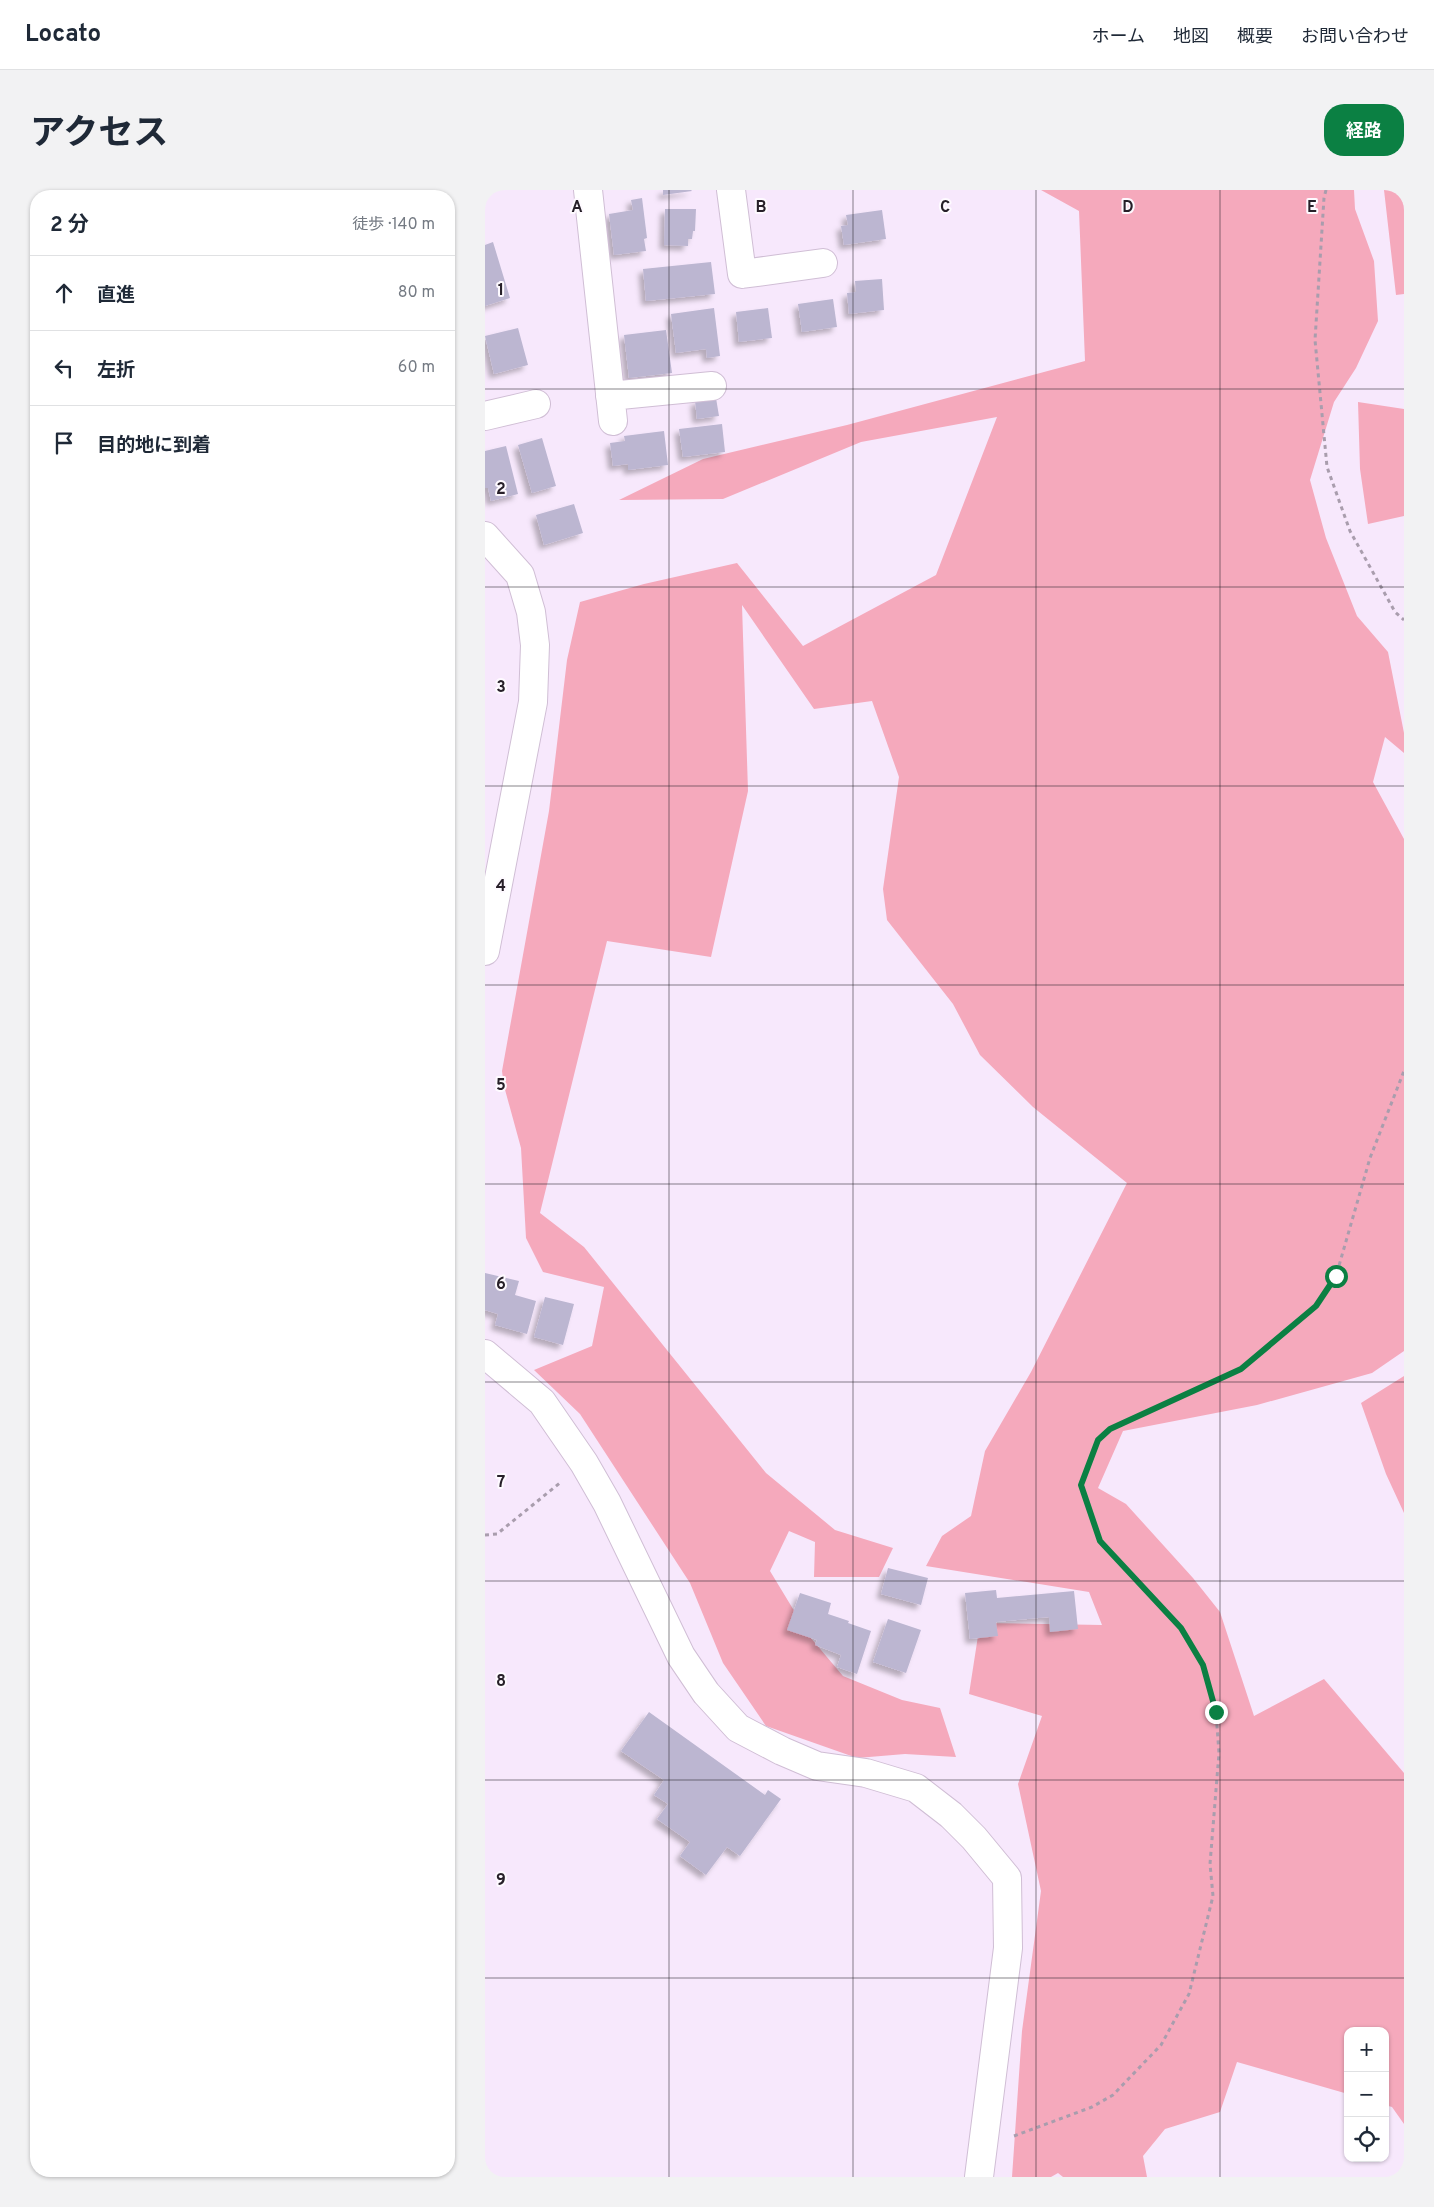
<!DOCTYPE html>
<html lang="ja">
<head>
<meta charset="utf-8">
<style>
	body { margin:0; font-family:Overpass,"Noto Sans JP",sans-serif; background:#f2f2f3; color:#1f2937 }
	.controls { position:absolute; right:15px; bottom:15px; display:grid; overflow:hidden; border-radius:10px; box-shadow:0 1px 4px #0004 }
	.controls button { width:45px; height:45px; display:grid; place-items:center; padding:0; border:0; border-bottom:1px solid #e0e1e3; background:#fff; color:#1f2937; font:25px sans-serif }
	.stop { position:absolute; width:15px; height:15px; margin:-11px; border:4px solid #0b8043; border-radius:50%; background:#fff }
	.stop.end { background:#0b8043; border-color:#fff; box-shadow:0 1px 5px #0008 }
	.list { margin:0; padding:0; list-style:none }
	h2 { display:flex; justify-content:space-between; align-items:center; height:65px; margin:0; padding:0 20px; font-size:21px }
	h2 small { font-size:16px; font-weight:400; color:#747a83 }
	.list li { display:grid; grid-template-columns:32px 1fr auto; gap:15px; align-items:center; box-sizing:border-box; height:75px; padding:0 20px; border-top:1px solid #e0e1e3 }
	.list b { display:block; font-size:19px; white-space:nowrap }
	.list em { font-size:16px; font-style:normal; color:#747a83 }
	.icon { flex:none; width:28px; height:28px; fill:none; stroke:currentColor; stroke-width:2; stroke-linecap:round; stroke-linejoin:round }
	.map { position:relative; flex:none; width:919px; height:1987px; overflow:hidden; border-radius:20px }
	header { display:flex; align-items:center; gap:30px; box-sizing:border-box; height:70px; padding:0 25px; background:#fff; border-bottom:1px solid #e0e1e3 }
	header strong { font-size:24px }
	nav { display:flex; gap:28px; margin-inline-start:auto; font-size:18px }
	.intro { display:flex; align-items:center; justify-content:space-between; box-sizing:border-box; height:120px; padding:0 30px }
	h1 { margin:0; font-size:35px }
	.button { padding:12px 22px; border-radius:20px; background:#0b8043; color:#fff; font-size:18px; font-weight:700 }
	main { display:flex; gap:30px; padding:0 30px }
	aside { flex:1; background:#fff; border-radius:20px; box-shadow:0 1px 4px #0004 }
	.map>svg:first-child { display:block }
	.green { fill:#f5a9bc }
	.building { fill:#bcb6d1; filter:url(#shadow) }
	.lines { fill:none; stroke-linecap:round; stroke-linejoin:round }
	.minor-casing { stroke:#d0bed5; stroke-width:30 }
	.path { stroke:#a99dad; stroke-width:3; stroke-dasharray:4 4; stroke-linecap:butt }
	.minor { stroke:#fff; stroke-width:28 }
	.route { stroke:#0b8043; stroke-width:6 }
	.grid { fill:none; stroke:#272029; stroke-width:1; stroke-opacity:0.55 }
	.grid-label { font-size:16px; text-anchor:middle; font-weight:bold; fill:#272029; stroke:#fefaff; stroke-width:4; stroke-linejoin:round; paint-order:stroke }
</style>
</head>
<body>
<header>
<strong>Locato</strong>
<nav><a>ホーム</a><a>地図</a><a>概要</a><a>お問い合わせ</a></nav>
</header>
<div class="intro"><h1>アクセス</h1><a class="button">経路</a></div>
<main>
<aside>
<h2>2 分<small>徒歩 · 140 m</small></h2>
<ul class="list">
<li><svg class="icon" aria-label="ahead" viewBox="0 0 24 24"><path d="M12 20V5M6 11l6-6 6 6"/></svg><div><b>直進</b></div><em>80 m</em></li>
<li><svg class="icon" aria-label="left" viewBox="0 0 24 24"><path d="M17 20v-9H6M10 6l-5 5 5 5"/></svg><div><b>左折</b></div><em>60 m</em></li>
<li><svg class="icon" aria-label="arrive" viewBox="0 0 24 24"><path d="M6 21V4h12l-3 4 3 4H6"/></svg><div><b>目的地に到着</b></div></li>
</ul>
</aside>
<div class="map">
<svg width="919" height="1987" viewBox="0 0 919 1987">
	<defs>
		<filter id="shadow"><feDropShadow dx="-4.5" dy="4.5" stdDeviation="2.5" flood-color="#0004"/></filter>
	</defs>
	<rect width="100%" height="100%" fill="#f7e8fc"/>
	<path class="green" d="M556 0H869L870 19 889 71 893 131 871 178 849 212 825 290 841 348 872 426 903 462 919 543V563L900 547 888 592 919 649V1161L887 1183 772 1215 638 1241 613 1298 641 1314 708 1388 735 1422 769 1526 839 1489 919 1583V1934L907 1917 900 1915V1841H863V1904L752 1872 735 1922 680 1939 658 1966 662 1987H578L573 1983 566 1987H527L537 1841 556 1701 533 1594 557 1526 484 1504 495 1433 617 1435 604 1402 441 1376 457 1346 486 1326 500 1261 546 1182 642 993 548 917 495 865 468 814 402 730 398 699 414 587 387 511 329 519 257 415 263 601 226 767 122 751 55 1023 99 1057 281 1283 350 1340 408 1358 394 1387H329L330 1352 304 1341 285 1381 325 1447 358 1486 417 1510 455 1518 471 1567 420 1564 372 1568 281 1536 238 1473 205 1393 95 1224 49 1180 107 1156 119 1097 58 1082 41 1048 36 958 19 896 17 881 64 621 82 470 95 412 159 394 252 373 318 456 451 385 512 227 376 252 238 309 134 310 218 269 362 235 600 171 594 21Z
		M899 0H919V104L911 105Z
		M873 212 919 219V326L883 334 875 279Z
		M919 1186V1323L901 1284 876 1213Z"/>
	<path class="building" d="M178 0H206L207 1 178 5Z
		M157 8 162 48 159 49 161 61 129 65 124 24 148 20 146 10Z
		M180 19H211L210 41H208L207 49H203V56L179 55Z
		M397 20 401 49 359 55 356 36 363 35 361 25Z
		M8 52 25 108 0 116V55Z
		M226 72 230 104 161 111 158 79Z
		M397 89 399 120 364 124 362 103 371 102 370 91Z
		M348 109 352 137 317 142 313 114Z
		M229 118 235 166 222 168 221 159 191 163 186 124Z
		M283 118 287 148 254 152 251 122Z
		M33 138 43 175 9 184 0 146Z
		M181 140 187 183 144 188 139 145Z
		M231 208 234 226 212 229 210 211Z
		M237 234 240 262 198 267 194 239Z
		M179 241 183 275 143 280V274L128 276 125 253 140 251 139 246Z
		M57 248 71 296 47 303 33 255Z
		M21 256 33 304 6 311 3 298H0V261Z
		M89 314 98 343 59 355 51 325Z
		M0 1083 34 1091 30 1105 51 1111 42 1144 10 1135 13 1124 0 1120Z
		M60 1107 89 1114 78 1155 49 1147Z
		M403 1378 443 1388 436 1415 396 1404Z
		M511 1400 512 1408 589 1401 593 1439 565 1442 564 1427 511 1432 513 1446 485 1449 480 1403Z
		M315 1403 346 1413 343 1424 364 1431 363 1433 386 1441 372 1484 352 1477 356 1465 330 1455 332 1450 302 1440Z
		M403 1429 436 1440 421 1483 388 1472Z
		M164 1522 280 1605 283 1600 296 1609 255 1666 242 1657 221 1685 195 1666 205 1652 172 1629 183 1614 169 1605 179 1590 136 1561Z"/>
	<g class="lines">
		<g class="minor-casing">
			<path id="minor" d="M103 0 128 231
				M246 0 257 84 338 73
				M125 206 227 196
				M0 226 51 214
				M0 346 35 385 46 422 50 455 48 512 0 761
				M0 1164 57 1212 99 1273 122 1313 196 1466 221 1503 253 1538 297 1561 332 1576 381 1583 431 1598 466 1625 489 1648 522 1688 523 1758 494 1987"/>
		</g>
		<path class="path" d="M841 0 839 8 830 150 842 277 865 341 910 422 919 430
			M0 1345 12 1344 76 1292
			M529 1946 607 1917 628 1905 676 1855 704 1804 728 1706 725 1674 734 1563 731 1522 718 1475 696 1438 615 1351 596 1295 613 1250 625 1239 756 1179 831 1116 851 1086 885 968 919 881"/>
		<use href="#minor" class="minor"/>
	</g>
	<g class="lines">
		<path class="route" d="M731 1522 718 1475 696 1438 615 1351 596 1295 613 1250 625 1239 756 1179 831 1116 851 1086"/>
	</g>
	<path class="grid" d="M184 0V1987M368 0V1987M551 0V1987M735 0V1987M0 199H919M0 397H919M0 596H919M0 795H919M0 994H919M0 1192H919M0 1391H919M0 1590H919M0 1788H919"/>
	<g class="grid-label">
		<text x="92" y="22">A</text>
		<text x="276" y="22">B</text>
		<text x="460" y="22">C</text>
		<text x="643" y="22">D</text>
		<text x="827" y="22">E</text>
		<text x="16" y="105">1</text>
		<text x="16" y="304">2</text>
		<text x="16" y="502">3</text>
		<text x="16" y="701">4</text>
		<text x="16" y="900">5</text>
		<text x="16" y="1099">6</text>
		<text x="16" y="1297">7</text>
		<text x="16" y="1496">8</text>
		<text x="16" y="1695">9</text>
	</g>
</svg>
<div class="controls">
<button>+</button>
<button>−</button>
<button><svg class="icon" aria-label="locate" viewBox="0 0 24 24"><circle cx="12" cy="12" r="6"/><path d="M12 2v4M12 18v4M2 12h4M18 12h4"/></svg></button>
</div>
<div class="stop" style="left:851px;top:1086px"></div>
<div class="stop end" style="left:731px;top:1522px"></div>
</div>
</main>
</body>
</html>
